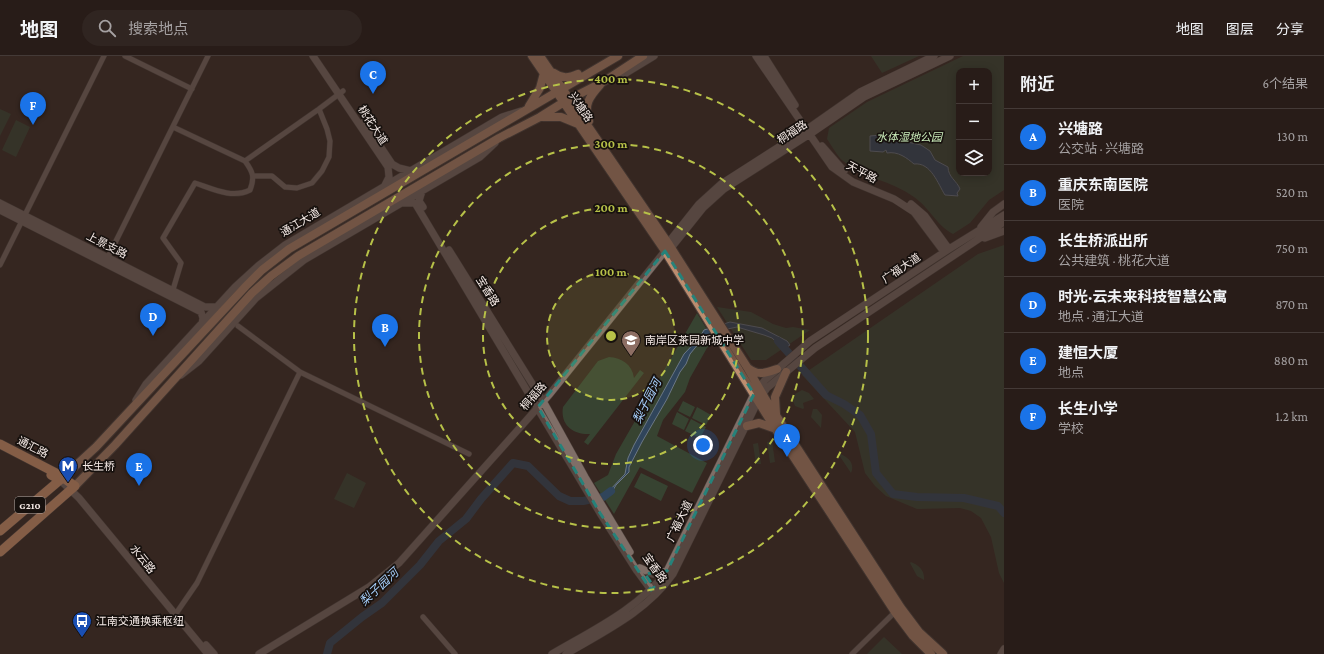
<!DOCTYPE html>
<html lang="zh">
<head>
<meta charset="utf-8">
<style>
	body { margin:0; font-family:"Crimson Pro","Noto Sans SC",serif; background:#302521; color:#f1f3f6 }
	.controls { position:absolute; right:12px; top:12px; display:grid; overflow:hidden; border-radius:8px; box-shadow:0 2px 10px #0003 }
	.controls button { width:36px; height:36px; display:grid; place-items:center; padding:0; border:0; border-bottom:1px solid #443a37; background:#281c18; color:#f1f3f6; font:20px sans-serif }
	.you { position:absolute; left:703px; top:389px; width:14px; height:14px; margin:-10px; border:3px solid #fff; border-radius:50%; background:#1a73e8; box-shadow:0 0 0 6px #1a73e833 }
	.badge { display:grid; place-items:center; width:26px; height:26px; border-radius:50%; background:#1a73e8; color:#fff; font-size:13px; font-weight:700 }
	.pin { position:absolute; translate:-50% -33px; filter:drop-shadow(0 1px 2px #0008) }
	.pin::after { content:''; position:absolute; top:21px; width:14px; height:12px; background:inherit; clip-path:polygon(0 0,100% 0,50% 100%) }
	.list { margin:0; padding:0; list-style:none }
	h2 { display:flex; justify-content:space-between; align-items:center; height:52px; margin:0; padding:0 16px; font-size:17px }
	h2 small { font-size:13px; font-weight:400; color:#a5a1a2 }
	.list li { display:grid; grid-template-columns:26px 1fr auto; gap:12px; align-items:center; box-sizing:border-box; height:56px; padding:0 16px; border-top:1px solid #443a37 }
	.list b { display:block; font-size:15px; white-space:nowrap }
	.list p { margin:0; font-size:13px; white-space:nowrap; color:#a5a1a2 }
	.list em { font-size:13px; font-style:normal; color:#a5a1a2 }
	.icon { flex:none; width:22px; height:22px; fill:none; stroke:currentColor; stroke-width:2; stroke-linecap:round; stroke-linejoin:round }
	.map { position:relative; flex:none; width:1004px; height:598px; overflow:hidden }
	header { display:flex; align-items:center; gap:24px; box-sizing:border-box; height:56px; padding:0 20px; background:#281c18; border-bottom:1px solid #443a37 }
	header strong { font-size:19px }
	nav { display:flex; gap:22px; margin-inline-start:auto; font-size:14px }
	.search { width:280px; height:36px; background:#302521; display:flex; align-items:center; gap:10px; box-sizing:border-box; padding:0 14px; border-radius:22px; color:#a5a1a2; font-size:15px }
	main { display:flex }
	aside { flex:1; background:#281c18 }
	.map>svg:first-child { display:block }
	.green { fill:#374331; fill-rule:evenodd }
	.water { fill:#30455b; stroke:#6b7785 }
	.lines { fill:none; stroke-linecap:round; stroke-linejoin:round }
	.river { stroke:#30455b; stroke-width:8 }
	.street-casing { stroke:#50443f; stroke-width:6 }
	.secondary-casing { stroke:#50443f; stroke-width:8 }
	.primary-casing { stroke:#50443f; stroke-width:10 }
	.highway-casing { stroke:#50443f; stroke-width:10 }
	.street { stroke:#7f6e67; stroke-width:5 }
	.secondary { stroke:#7f6e67; stroke-width:7 }
	.primary { stroke:#bc8d6f; stroke-width:8 }
	.highway { stroke:#e5a174; stroke-width:9 }
	.marked { fill:none; stroke:#26827a; stroke-width:3; stroke-dasharray:8 5; stroke-linejoin:round }
	.ring { fill:none; stroke:#b7c148; stroke-width:2; stroke-dasharray:7 5 }
	.labels { text-anchor:middle; dominant-baseline:central; stroke-width:3.5; stroke-linejoin:round; paint-order:stroke }
	.shield { fill:#17110e; stroke:#b3aaa6; stroke-width:1 }
	.shield-label { font-size:10px; font-weight:bold; fill:#f6ebe7 }
	.street-label { font-size:11px; fill:#f6ebe7; stroke:#17110e }
	.park-label { font-size:11px; font-style:italic; fill:#cbedbb; stroke:#17110e }
	.poi-label { font-size:11px; fill:#f6ebe7; stroke:#17110e; text-anchor:start }
	.water-label { font-size:12px; font-style:italic; fill:#a5cefb; stroke:#17110e }
	.centre { fill:#b7c148; stroke:#17110e; stroke-width:2 }
	.ring-label { font-size:12px; text-anchor:middle; font-weight:bold; fill:#b7c148; stroke:#17110e; stroke-width:3.5; stroke-linejoin:round; paint-order:stroke }
</style>
</head>
<body>
<header>
<strong>地图</strong>
<div class="search"><svg class="icon" aria-label="search" viewBox="0 0 24 24"><circle cx="10" cy="10" r="6"/><path d="M15 15l6 6"/></svg>搜索地点</div>
<nav><a>地图</a><a>图层</a><a>分享</a></nav>
</header>
<main>
<div class="map">
<svg width="1004" height="598" viewBox="0 0 1004 598">
	<rect width="100%" height="100%" fill="#352620"/>
	<path class="green" d="M871 0H919L882 17Z
		M963 0H1004V134L989 144 970 167 953 178C936 169 930 152 914 141 892 125 864 122 843 105 837 100 832 90 827 83L829 72 867 46ZM959 15H989V117H959Z
		M0 53 11 58 0 80Z
		M16 64 30 71 16 101 2 94Z
		M1004 189V527L999 517 991 481 981 462 971 455 960 452 917 453 886 440 875 430 865 417 855 376 802 319 978 198Z
		M717 251 751 256 773 268 786 272 793 271 810 274 766 304H751Z
		M697 257 714 285 707 292 690 322 685 336 663 364 657 380 707 407 692 437 640 411 614 458 594 427 608 419 616 398Z
		M609 301C622 302 632 308 634 322L640 314 644 317 588 389 584 386 590 378C573 379 560 369 563 351L598 305Z
		M802 334 809 337 814 343 803 347 804 352 803 353 795 350 793 345 795 338Z
		M683 345 695 351 690 361 678 355Z
		M697 351 711 359 706 369 692 362Z
		M813 353H817L822 359 821 372 811 361Z
		M677 356 689 363 684 374 672 368Z
		M691 363 706 371 700 382 685 375Z
		M772 385 775 406 770 407 767 386Z
		M758 387 761 408H756L753 388Z
		M840 398C849 401 855 408 851 417L839 399Z
		M347 417 366 427 354 452 334 443Z
		M641 417 668 430 661 445 634 431Z
		M911 506C919 509 925 515 924 524L917 520 910 507Z
		M884 581 902 598H867Z"/>
	<path class="water" d="M881 79H889L901 86 903 85 921 89 930 95 935 104 948 111C948 121 957 125 960 133L957 137 958 140 945 139C938 128 931 106 914 108 907 102 898 95 887 97L886 94 883 96 870 95V80Z
		M730 266 762 272 787 285 790 289 784 293 772 282 764 279 737 271 718 275 704 281 690 298 686 308 680 316 667 343 642 386 629 411V416L616 429 612 436 604 443 601 439 608 436 625 418 628 402 634 389 684 298 700 281 704 274Z"/>
	<g class="lines">
		<path class="river" d="M778 285 826 339 844 348 860 359 871 378 876 417 893 438 917 441 964 442 998 450 1004 457
			M327 598 330 587 362 561 382 547 420 509 439 485 466 463 481 443 513 407 528 410 559 440 570 445H583L603 441 611 435"/>
		<g class="street-casing">
			<path id="street" d="M125 0 192 33
				M173 71 245 105 319 53 343 35
				M253 120H272L285 131 297 132 312 127 322 115 329 101 330 85 327 73 319 53
				M107 203 208 0
				M0 209 104 0
				M172 237 181 207 163 182 195 127C213 133 232 143 250 134 255 121 253 116 245 105
				M238 270 300 316 469 398
				M175 559 197 527 300 316
				M423 561 455 598
				M852 598 895 556"/>
		</g>
		<g class="secondary-casing">
			<path id="secondary" d="M313 0 388 111 389 121 385 129
				M756 0 832 111 853 126 894 143 914 156 944 196
				M764 0 795 49
				M614 21 626 17 654 0
				M364 66 392 108 399 112 411 115
				M822 90 844 115
				M422 135 419 145 423 151
				M0 147 205 251H217
				M401 147H415L600 457 637 515 651 534 655 535
				M911 148 925 160 949 193
				M0 154 201 256 203 262 202 268
				M981 171 993 156 1004 148
				M985 182 1004 175
				M449 194 543 345 585 421 630 496
				M667 194 671 192 703 152 724 133 813 76 864 41 950 0
				M181 319 199 305 256 242 304 204 480 101 495 87
				M136 344 146 328 235 231 258 210 285 189 502 61 521 55
				M60 424 79 442 208 598
				M640 512 653 518 667 515
				M206 589 214 598
				M259 598 369 531 399 507 549 339 665 195 668 187 699 148 721 128 810 71 860 36 934 0
				M552 598C593 574 638 553 667 515L754 338 765 324 810 285 949 193 1004 159
				M566 598C605 575 647 555 673 518L758 345 767 332 815 292 1004 166
				M1001 598 1004 593"/>
		</g>
		<g class="primary-casing">
			<path id="primary" d="M532 0 665 195 776 374 895 556 913 580 931 598
				M540 0 668 187 747 311 766 344 901 552 919 576 943 598
				M554 17C562 23 569 22 578 18
				M529 50 540 32 544 17
				M543 61H561L578 68
				M589 65C583 49 590 40 600 29
				M748 312C758 320 765 317 777 313
				M776 358 775 341 786 316
				M747 370 759 367 776 373
				M60 424 96 391 246 230 262 214 289 193 618 0
				M75 430 115 389 252 237 271 220 298 200 499 82 540 61 564 46 603 26 643 0"/>
		</g>
		<g class="highway-casing">
			<path id="highway" d="M0 388 56 417 75 430 0 496
				M0 475 60 424 51 419"/>
		</g>
		<use href="#street" class="street"/>
		<use href="#secondary" class="secondary"/>
		<use href="#primary" class="primary"/>
		<use href="#highway" class="highway"/>
	</g>
	<path d="M0 0H1004V598H0ZM665 195 754 338 667 515 645 518 654 531 651 534 600 457 538 351Z" fill="#352620" fill-opacity=".55" fill-rule="evenodd"/>
	<path class="marked" d="M665 195 754 338 667 515 645 518 654 531 651 534 600 457 538 351Z"/>
	<circle cx="611" cy="280" r="64" fill="#b7c148" fill-opacity=".12"/>
	<g class="ring">
		<circle cx="611" cy="280" r="64"/>
		<circle cx="611" cy="280" r="128"/>
		<circle cx="611" cy="280" r="192"/>
		<circle cx="611" cy="280" r="257"/>
	</g>
	<defs>
		<g id="school-pin" transform="scale(1)"><path d="M0 17L-7.5 6A9.5 9.5 0 1 1 7.5 6Z" fill="#8d6e63" stroke="#17110e"/><path d="M0-5L7-2L0 1L-7-2ZM-4 1L0 2.5L4 1V4Q0 6-4 4Z" fill="#fff"/></g>
		<g id="metro-pin" transform="scale(1)"><path d="M0 17L-7.5 6A9.5 9.5 0 1 1 7.5 6Z" fill="#1a4fb4" stroke="#17110e"/><path d="M-5.5 5V-5H-3L0 0L3-5H5.5V5H3V-.5L0 4L-3-.5V5Z" fill="#fff"/></g>
		<g id="bus-pin" transform="scale(1)"><path d="M0 17L-7.5 6A9.5 9.5 0 1 1 7.5 6Z" fill="#1a4fb4" stroke="#17110e"/><path d="M-5-6H5V4H4V6H2V4H-2V6H-4V4H-5ZM-3.5-4V0h7V-4ZM-3.5 1.2v1.5H-2V1.2ZM2 1.2v1.5H3.5V1.2Z" fill="#fff"/></g>
	</defs>
	<g fill-rule="evenodd">
		<use href="#school-pin" x="631" y="284"/>
		<use href="#metro-pin" x="68" y="410"/>
		<use href="#bus-pin" x="82" y="565"/>
	</g>
	<g class="labels">
		<rect class="shield" x="15" y="441" width="30" height="16" rx="3"/>
		<g class="shield-label">
			<text x="30" y="449">G210</text>
		</g>
		<g class="street-label">
			<text transform="translate(581 51) rotate(56)">兴塘路</text>
			<text transform="translate(373 69) rotate(57)">桃花大道</text>
			<text transform="translate(792 76) rotate(-33)">桐福路</text>
			<text transform="translate(862 116) rotate(28)">天平路</text>
			<text transform="translate(300 166) rotate(-31)">通江大道</text>
			<text transform="translate(107 189) rotate(27)">上景支路</text>
			<text transform="translate(901 212) rotate(-34)">广福大道</text>
			<text transform="translate(488 235) rotate(58)">宝香路</text>
			<text transform="translate(533 340) rotate(-49)">桐福路</text>
			<text transform="translate(33 391) rotate(27)">通汇路</text>
			<text transform="translate(679 465) rotate(-64)">广福大道</text>
			<text transform="translate(143 503) rotate(51)">水云路</text>
			<text transform="translate(655 512) rotate(55)">宝香路</text>
		</g>
		<g class="park-label">
			<text x="909" y="81">水体湿地公园</text>
		</g>
		<g class="poi-label">
			<text x="645" y="284">南岸区茶园新城中学</text>
			<text x="82" y="410">长生桥</text>
			<text x="96" y="565">江南交通换乘枢纽</text>
		</g>
		<g class="water-label">
			<text transform="translate(647 345) rotate(-63)">梨子园河</text>
			<text transform="translate(379 531) rotate(-43)">梨子园河</text>
		</g>
	</g>
	<circle cx="611" cy="280" r="6" class="centre"/>
	<g class="ring-label">
		<text x="611" y="27">400 m</text>
		<text x="611" y="92">300 m</text>
		<text x="611" y="156">200 m</text>
		<text x="611" y="220">100 m</text>
	</g>
</svg>
<div class="controls">
<button>+</button>
<button>−</button>
<button><svg class="icon" aria-label="layers" viewBox="0 0 24 24"><path d="M12 4l9 5-9 5-9-5zM3 14l9 5 9-5"/></svg></button>
</div>
<div class="you"></div>
<div class="pin badge" style="left:787px;top:401px">A</div>
<div class="pin badge" style="left:385px;top:291px">B</div>
<div class="pin badge" style="left:373px;top:38px">C</div>
<div class="pin badge" style="left:153px;top:280px">D</div>
<div class="pin badge" style="left:139px;top:430px">E</div>
<div class="pin badge" style="left:33px;top:69px">F</div>
</div>
<aside>
<h2>附近<small>6个结果</small></h2>
<ul class="list">
<li><span class="badge">A</span><div><b>兴塘路</b><p>公交站 · 兴塘路</p></div><em>130 m</em></li>
<li><span class="badge">B</span><div><b>重庆东南医院</b><p>医院</p></div><em>520 m</em></li>
<li><span class="badge">C</span><div><b>长生桥派出所</b><p>公共建筑 · 桃花大道</p></div><em>750 m</em></li>
<li><span class="badge">D</span><div><b>时光·云未来科技智慧公寓</b><p>地点 · 通江大道</p></div><em>870 m</em></li>
<li><span class="badge">E</span><div><b>建恒大厦</b><p>地点</p></div><em>880 m</em></li>
<li><span class="badge">F</span><div><b>长生小学</b><p>学校</p></div><em>1.2 km</em></li>
</ul>
</aside>
</main>
</body>
</html>
